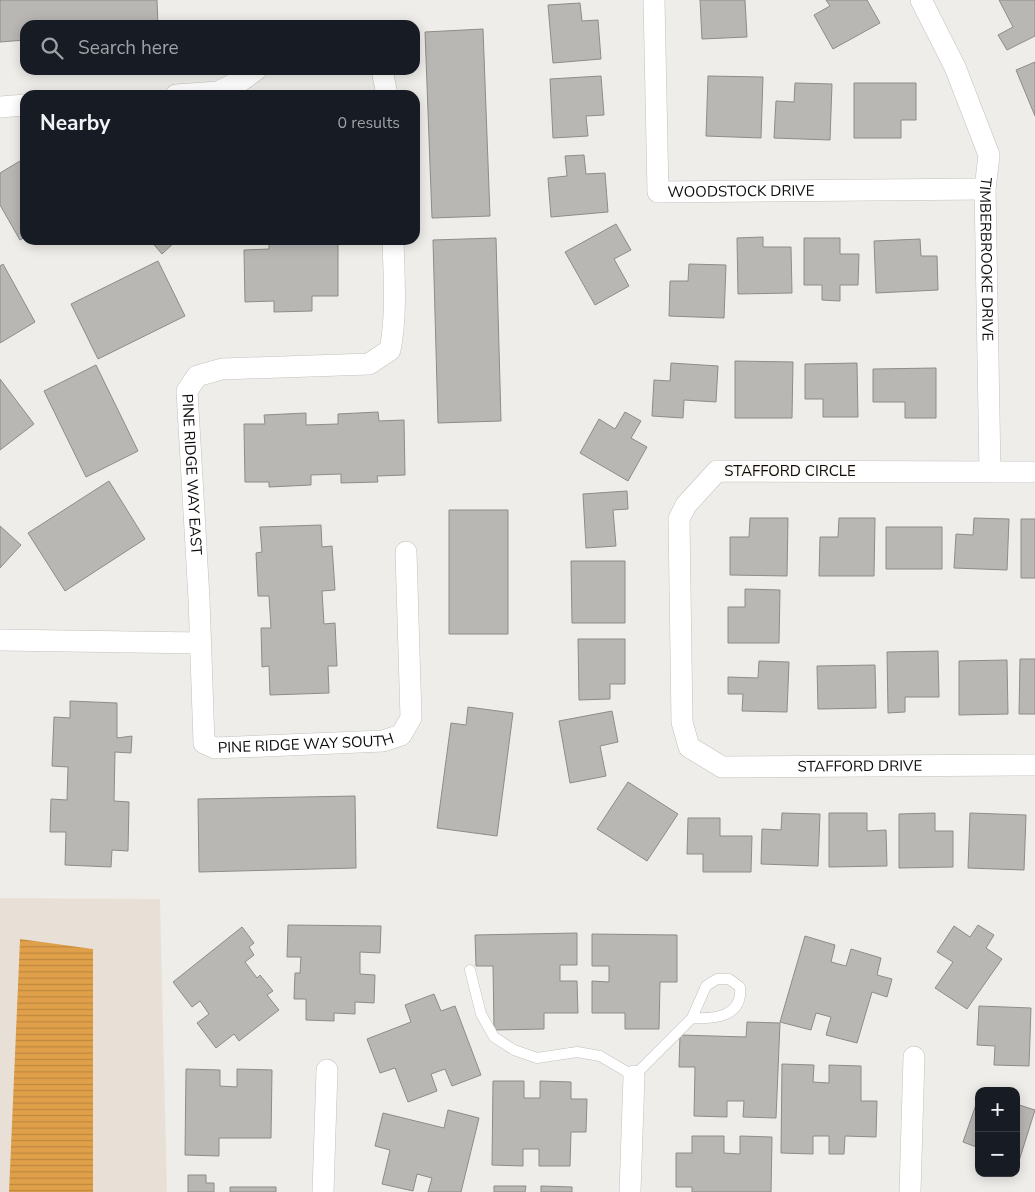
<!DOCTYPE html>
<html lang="en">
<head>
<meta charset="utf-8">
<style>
	body { margin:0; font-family:"Nunito Sans",sans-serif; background:#242831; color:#f1f3f6 }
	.controls { position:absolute; right:15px; bottom:15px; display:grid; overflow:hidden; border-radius:10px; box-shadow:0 2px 12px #0003 }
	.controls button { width:45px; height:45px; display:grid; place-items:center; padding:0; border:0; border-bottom:1px solid #363941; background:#171b24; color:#f1f3f6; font:25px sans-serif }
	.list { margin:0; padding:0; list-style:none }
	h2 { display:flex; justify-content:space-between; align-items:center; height:65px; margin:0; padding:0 20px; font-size:21px }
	h2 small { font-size:16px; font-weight:400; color:#9ea1a6 }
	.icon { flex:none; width:28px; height:28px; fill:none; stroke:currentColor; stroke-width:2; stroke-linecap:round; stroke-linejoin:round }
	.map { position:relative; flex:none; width:1035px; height:1192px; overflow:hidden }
	.search { position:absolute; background:#171b24; box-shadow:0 2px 12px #0003; left:20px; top:20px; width:400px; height:55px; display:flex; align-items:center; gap:12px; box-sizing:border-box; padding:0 18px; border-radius:15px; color:#9ea1a6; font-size:19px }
	.panel { position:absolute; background:#171b24; box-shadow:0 2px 12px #0003; left:20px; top:90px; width:400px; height:155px; border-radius:15px }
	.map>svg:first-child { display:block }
	.built { fill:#e8e0d7 }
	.water { fill:url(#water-rules) }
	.building { fill:#b9b7b4; stroke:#8e8c89 }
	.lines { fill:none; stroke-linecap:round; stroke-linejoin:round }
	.lane-casing { stroke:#c3c0bd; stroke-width:11 }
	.street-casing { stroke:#c3c0bd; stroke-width:22 }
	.lane { stroke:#fff; stroke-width:10 }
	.street { stroke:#fff; stroke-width:21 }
	.labels { text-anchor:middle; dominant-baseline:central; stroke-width:4; stroke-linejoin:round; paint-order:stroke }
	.street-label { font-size:15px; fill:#0c0b0a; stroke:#fdfaf7 }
</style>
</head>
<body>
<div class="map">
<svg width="1035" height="1192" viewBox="0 0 1035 1192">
	<defs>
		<pattern id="water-rules" width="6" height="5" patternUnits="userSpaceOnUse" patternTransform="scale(1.25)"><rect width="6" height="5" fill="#e0a04a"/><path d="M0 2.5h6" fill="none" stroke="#bf883f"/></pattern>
	</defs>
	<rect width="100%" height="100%" fill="#efede9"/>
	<path class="built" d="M0 898 160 899 167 1192H93V949L20 940 9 1192H0Z"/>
	<path class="water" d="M20 939 93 949V1192H9Z"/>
	<path class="building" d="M0 0H157L158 25H25V40L0 42Z
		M700 0H745L747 37 702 39Z
		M826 0H867L880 23 833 49 814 15 830 6Z
		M999 0H1035V36L1007 50 998 35 1013 27Z
		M580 3 582 21 598 20 601 59 553 63 548 5Z
		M483 29 490 216 432 218 425 32Z
		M1035 62V116L1016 70Z
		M601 76 604 115 586 116 588 136 553 138 550 79Z
		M708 76 763 77 761 138 706 136Z
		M795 83 832 84 830 140 774 138 776 101 794 102Z
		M854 83H916V120H901V138H854Z
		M584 155 586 174 605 173 608 212 551 217 548 178 567 176 565 156Z
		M25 158V237L20 240 0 205V173Z
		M616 224 631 250 614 259 629 286 595 305 565 252Z
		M763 237V247H791L792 293 738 294 737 238Z
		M496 238 501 421 438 423 433 240Z
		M804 238H840V254H859L858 285H840V301L822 300V285H804Z
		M920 239 921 256H937L938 290 876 293 874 241Z
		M150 240H177L162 254Z
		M269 240H311V244H338V296H312V311L274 312V301L245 302 244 250 269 249Z
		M158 261 185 316 98 359 71 304Z
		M3 264 35 322 0 343V266Z
		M689 264 726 265 724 318 669 316 670 281H688Z
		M735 361 793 362 792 418H735Z
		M671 363 718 366 716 402 684 400 683 418 652 416 654 380 670 381Z
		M857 363 858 417H823V399H805V364Z
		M96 365 138 451 86 477 44 391Z
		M936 368V418H905V402H873V369Z
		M0 379 34 424 0 450Z
		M378 412 379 421 404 420 405 475 377 476 378 482 341 483V474L311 475V485L269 487V482H245L244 424H265L264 415 306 413V425L338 424V414Z
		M625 412 641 421 631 438 647 447 628 481 580 453 599 419 615 429Z
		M109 481 145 539 65 591 28 533Z
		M627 491 628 509 613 510 616 546 586 548 583 494Z
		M449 510H508V634H449Z
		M750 518H788L787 576 730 575V537H749Z
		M839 518H875L874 576H819L820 537H838Z
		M974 518 1009 519 1007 570 954 568 956 534 973 535Z
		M1021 519H1035V578H1021Z
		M321 525 322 547 332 546 335 590 322 591 324 624 335 623 337 666H328L329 693 270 695 269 666 262 667 261 628H271L269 596H258L256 553 262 552 260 527Z
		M0 526 21 545 0 568Z
		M886 527H942V569H886Z
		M571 561H625V623H572Z
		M745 589 780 590 779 643H728V607H745Z
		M578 639H625V684H610V699L579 700Z
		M938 651 939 697H905V712L888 713 887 652Z
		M1020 659H1035V714H1019Z
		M1007 660 1008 714 959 715V661Z
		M759 661 789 662 787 712 742 711 743 694H728V677L758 678Z
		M875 665 876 708 818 709 817 666Z
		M70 701 117 703V738L132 736 131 753 115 752 114 801 129 802 128 851 112 850 111 867 65 865 66 832H50L51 799 67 800 68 767 52 766 54 717 70 718Z
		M468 707 513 713 497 836 437 828 451 723 466 725Z
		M612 711 618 742 600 746 606 776 570 783 559 721Z
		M628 782 678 814 647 861 597 829Z
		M355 796 356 868 199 872 198 799Z
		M782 813 820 814 818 866 761 864 762 829 781 830Z
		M829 813H867V831L886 830 887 866 829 867Z
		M935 813V831H953V867L899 868V814Z
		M970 813 1026 815 1024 870 968 868Z
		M688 818H720V836H752L751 872H703V854H687Z
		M288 925 381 926 380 953 360 952V974L375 975 374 1003 355 1002V1014L334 1013V1021L306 1020V999H294L295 973H300L301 957H287Z
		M978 925 994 935 986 948 1002 959 967 1009 935 988 953 962 937 952 954 926 970 937Z
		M242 927 254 943 249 947 254 955 245 962 257 978 260 975 273 991 267 995 279 1010 239 1041 234 1034 216 1048 197 1023 209 1014 200 1001 192 1007 173 982Z
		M577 933V965H560V981H577L578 1013H544V1029L494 1030 493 966H476L475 935Z
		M592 934 677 935V982H660L659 1029H625V1013H592V981L609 982V966H592Z
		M805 936 835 945 831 962 846 966 851 949 881 958 877 975 892 979 887 997 872 992 857 1043 826 1035 831 1017 816 1013 811 1030 780 1022Z
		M434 994 441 1011 455 1006 481 1075 452 1086 445 1069 431 1074 437 1091 408 1102 395 1068 380 1073 367 1039 411 1022 405 1005Z
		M979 1006 1031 1008 1029 1066 994 1065 995 1046 977 1045Z
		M747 1022 780 1023 776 1118 743 1117 744 1101H727V1117L694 1116 695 1067H679L680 1035 746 1037Z
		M782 1064 814 1065 813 1082 829 1083V1065L861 1066V1101H877L876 1137 845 1136 844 1154H829V1136H813V1154L781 1153Z
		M186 1069 220 1070V1086L237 1087V1069L272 1070 271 1138H219V1156L185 1155Z
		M493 1081H524V1098H540V1081L571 1082V1099H587L586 1132H571L570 1166H539V1149H523V1166L492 1165Z
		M979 1096V1148L963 1142Z
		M1016 1104 1035 1110 1019 1161H1016Z
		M448 1110 479 1118 461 1192H428L432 1178 417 1174 413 1191 382 1184 390 1150 375 1146 383 1113 444 1128Z
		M692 1136H724V1153L740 1154V1136L772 1137 771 1192H692V1187H676V1153H692Z
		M188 1175H206V1183H214V1192H188Z
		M494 1186H526L525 1192H494Z
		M541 1186 572 1187V1192H541Z
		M230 1187H276V1192H230Z"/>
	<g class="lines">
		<g class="lane-casing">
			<path id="lane" d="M470 970 481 1014 494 1037 514 1050 537 1058 577 1052 600 1056 634 1076 692 1018 706 986 717 979H729L740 987C743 1017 715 1019 692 1018"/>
		</g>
		<g class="street-casing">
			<g id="street">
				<path id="s1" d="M654 0 658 192 985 189"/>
				<path id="s2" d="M921 0 955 67 989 155 985 189 990 471"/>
				<path d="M382 70 387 95"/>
				<path d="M176 95 218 92 242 80 256 70"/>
				<path d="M0 107 25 105"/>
				<path id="s3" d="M393 240C394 277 397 314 390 350L369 364 222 369 197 376 187 391 199 599 204 743 215 748 383 741 401 735 411 718 406 552"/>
				<path id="s4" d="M1035 472 717 471 686 505 679 519 682 722 689 747 722 767 1035 765"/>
				<path d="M0 640 200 643"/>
				<path d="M323 1192 327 1070"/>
				<path d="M630 1192 634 1076"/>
				<path d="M910 1192 914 1057"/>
			</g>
		</g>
		<use href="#lane" class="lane"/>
		<use href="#street" class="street"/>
	</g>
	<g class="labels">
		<g class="street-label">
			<text stroke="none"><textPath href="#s1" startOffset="275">WOODSTOCK DRIVE</textPath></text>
			<text stroke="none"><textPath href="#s2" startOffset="274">TIMBERBROOKE DRIVE</textPath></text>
			<text x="790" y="471">STAFFORD CIRCLE</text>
			<text stroke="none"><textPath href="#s3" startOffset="410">PINE RIDGE WAY EAST</textPath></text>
			<text stroke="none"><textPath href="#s3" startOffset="782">PINE RIDGE WAY SOUTH</textPath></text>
			<text stroke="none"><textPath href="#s4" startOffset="785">STAFFORD DRIVE</textPath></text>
		</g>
	</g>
</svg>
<div class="controls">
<button>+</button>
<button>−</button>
</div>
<div class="search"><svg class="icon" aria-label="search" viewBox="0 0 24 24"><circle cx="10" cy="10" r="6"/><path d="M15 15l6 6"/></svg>Search here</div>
<section class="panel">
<h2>Nearby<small>0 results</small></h2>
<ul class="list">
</ul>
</section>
</div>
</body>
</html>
